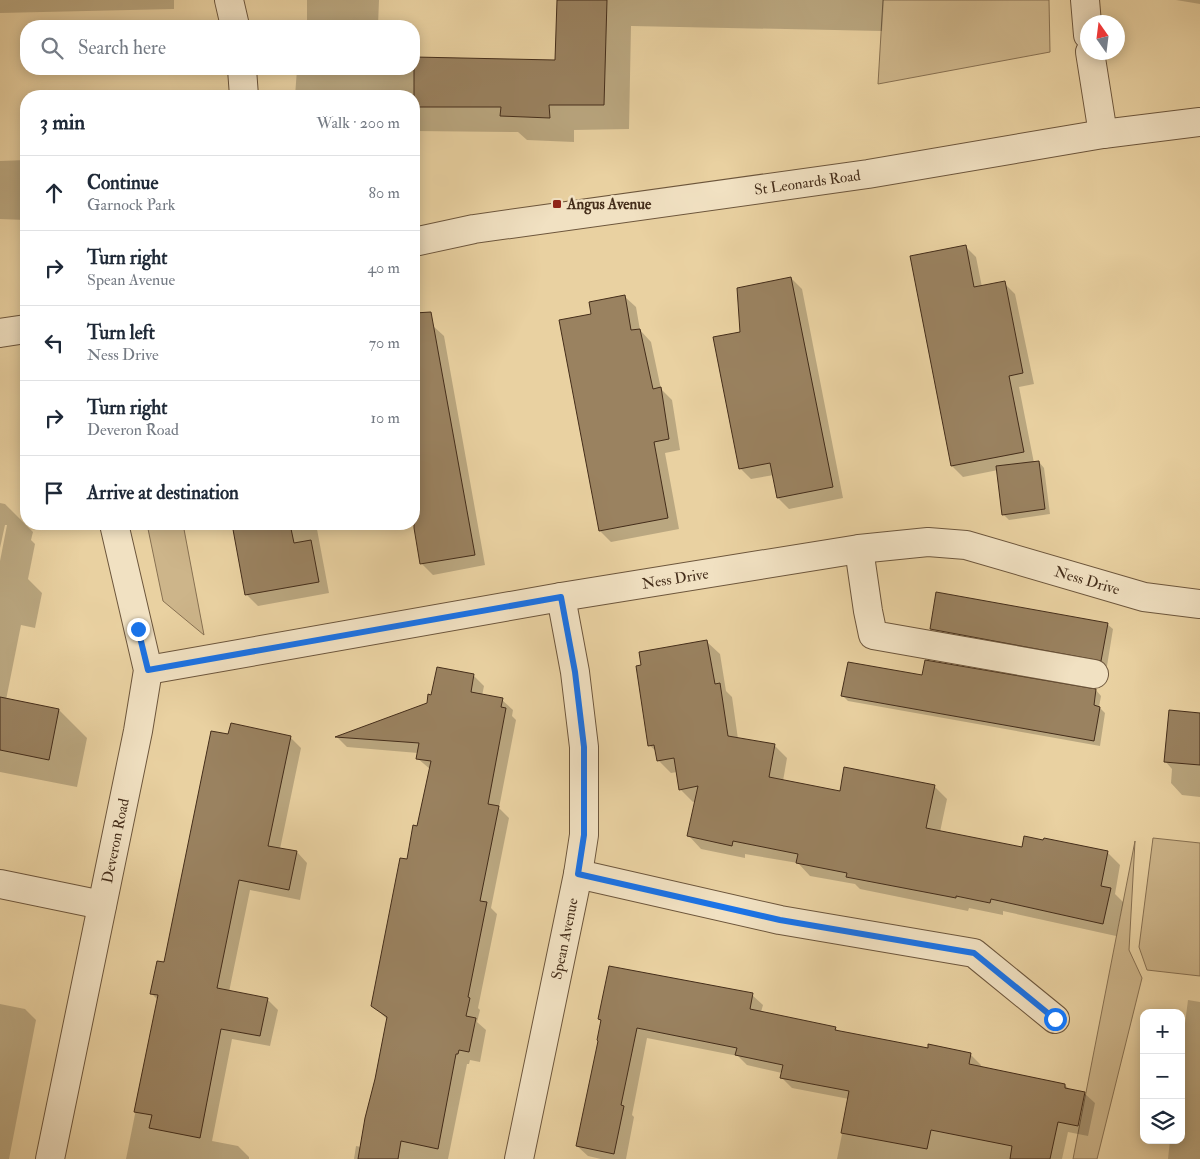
<!DOCTYPE html>
<html lang="en">
<head>
<meta charset="utf-8">
<style>
	body { margin:0; font-family:"IM FELL Double Pica",serif; background:#f2f2f3; color:#1f2937 }
	.controls { position:absolute; right:15px; bottom:15px; display:grid; overflow:hidden; border-radius:10px; box-shadow:0 2px 12px #0003 }
	.controls button { width:45px; height:45px; display:grid; place-items:center; padding:0; border:0; border-bottom:1px solid #e0e1e3; background:#fff; color:#1f2937; font:25px sans-serif }
	.compass { position:absolute; left:1080px; top:15px; width:45px; height:45px; border-radius:50%; background:#fff; box-shadow:0 2px 12px #0003; rotate:346deg }
	.stop { position:absolute; width:15px; height:15px; margin:-11px; border:4px solid #1a73e8; border-radius:50%; background:#fff }
	.stop.end { background:#1a73e8; border-color:#fff; box-shadow:0 1px 5px #0008 }
	.list { margin:0; padding:0; list-style:none }
	h2 { display:flex; justify-content:space-between; align-items:center; height:65px; margin:0; padding:0 20px; font-size:21px }
	h2 small { font-size:16px; font-weight:400; color:#747a83 }
	.list li { display:grid; grid-template-columns:32px 1fr auto; gap:15px; align-items:center; box-sizing:border-box; height:75px; padding:0 20px; border-top:1px solid #e0e1e3 }
	.list b { display:block; font-size:19px; white-space:nowrap }
	.list p { margin:0; font-size:16px; white-space:nowrap; color:#747a83 }
	.list em { font-size:16px; font-style:normal; color:#747a83 }
	.icon { flex:none; width:28px; height:28px; fill:none; stroke:currentColor; stroke-width:2; stroke-linecap:round; stroke-linejoin:round }
	.map { position:relative; flex:none; width:1200px; height:1159px; overflow:hidden }
	.search { position:absolute; background:#fff; box-shadow:0 2px 12px #0003; left:20px; top:20px; width:400px; height:55px; display:flex; align-items:center; gap:12px; box-sizing:border-box; padding:0 18px; border-radius:20px; color:#747a83; font-size:19px }
	.panel { position:absolute; background:#fff; box-shadow:0 2px 12px #0003; left:20px; top:90px; width:400px; height:440px; border-radius:20px }
	.map>svg:first-child { display:block }
	.green { fill:#cdb58a; stroke:#887152 }
	.shadow { fill:#0003 }
	.building { fill:#9a8260; stroke:#442d1a }
	.lines { fill:none; stroke-linecap:round; stroke-linejoin:round }
	.minor-casing { stroke:#6d563c; stroke-width:30 }
	.tertiary-casing { stroke:#6d563c; stroke-width:30 }
	.minor { stroke:#f1e1c2; stroke-width:28 }
	.tertiary { stroke:#f1e1c2; stroke-width:28 }
	.route { stroke:#1a73e8; stroke-width:6 }
	.poi-dot { fill:#8f2418; stroke:#f1e1c2; stroke-width:2 }
	.labels { text-anchor:middle; dominant-baseline:central; stroke-width:5; stroke-linejoin:round; paint-order:stroke }
	.street-label { font-size:15px; fill:#442d1a; stroke:#f1e1c2 }
	.poi-label { font-size:15px; font-weight:bold; fill:#442d1a; stroke:#f1e1c2; text-anchor:start }
</style>
</head>
<body>
<div class="map">
<svg width="1200" height="1159" viewBox="0 0 1200 1159">
	<rect width="100%" height="100%" fill="#e9d1a1"/>
	<filter id="stains"><feTurbulence type="fractalNoise" baseFrequency=".004" numOctaves="4"/><feColorMatrix values="0 0 0 0 .2 0 0 0 0 .09 0 0 0 0 .02 0 0 0 .5 -.17"/></filter>
	<radialGradient id="worn" r=".72"><stop offset=".6" stop-color="#630" stop-opacity="0"/><stop offset="1" stop-color="#630" stop-opacity=".3"/></radialGradient>
	<path class="green" d="M883 0H1049L1050 52 878 84Z
		M147 524H183L204 635 163 601Z
		M1153 838 1200 843V976L1147 970 1139 947Z
		M1135 841 1129 950 1142 978 1097 1159H1073Z"/>
	<path class="shadow" d="M0 0H174V9L0 13Z
		M307 0H379L378 26H307Z
		M558 0H884L882 31 631 26 629 129 574 130V142L527 140 518 132 414 131V96H295L297 69H414V58L557 61Z
		M1176 0H1200V4Z
		M26 160V220L0 219V161Z
		M965 246 976 257 982 287 1004 283 1015 294 1034 384 1019 387 1034 463 1039 462 1044 468 1050 514 1009 520 1003 514 998 470 963 477 952 466 911 257Z
		M791 278 802 289 843 498 789 509 778 498 774 475 751 479 740 468 742 333Z
		M624 296 636 307 640 330 651 342 661 389 672 400 680 450 665 453 679 529 611 542 600 531 560 321 593 315Z
		M432 325 444 336 485 565 433 575 422 564 414 520V328Z
		M0 503 5 504 33 532 31 540 35 544 28 579 42 593 35 628 21 625 6 700 59 710 87 738 77 787 0 772V561L7 525H5L0 548Z
		M233 524H316L329 593 258 606 247 595Z
		M1107 624 1113 629 1107 666 937 634 931 629Z
		M707 642 720 654 726 691 732 697 738 739 774 745 787 758 783 781 841 793 934 786 947 799 940 832 1023 849 1107 852 1120 865 1115 894 1123 902 1116 936 1003 911V915L969 908 968 911 860 889 855 884 810 876 798 863 745 854V858L701 849 689 836 696 801 693 802 680 789 677 772 671 773 658 760 657 752 649 745Z
		M473 675 484 686 482 696 502 700 513 710 512 716 516 720 499 808 509 818 491 908 497 914 478 1008 480 1010 477 1022 486 1030 480 1062 470 1060 469 1064H467L448 1159H354L356 1146 361 1147 388 1020 372 1005 418 827 430 769 417 758 418 753 347 747 337 737 428 704 432 696Z
		M923 677 1096 690 1101 696 1099 707 1105 713 1100 746 848 701 843 696Z
		M1200 714V797L1182 795 1171 783 1172 769 1165 761Z
		M229 735 290 737 301 748 280 849 297 852 307 863 300 900 250 890 229 992 267 999 278 1010 270 1046 232 1039 212 1141 238 1146 249 1157V1159H126L158 1000 151 993 165 964Z
		M752 995 763 1005 761 1012 835 1028 838 1031 929 1049 970 1054 981 1065 980 1068 1065 1085 1070 1090 1084 1093 1095 1103 1088 1136 1068 1132 1062 1159H837L849 1099 792 1088 781 1077 782 1073 747 1065 738 1056 647 1038 632 1115 634 1117 626 1159H601L588 1156 577 1146 602 1022 599 1019Z
		M1188 1000 1200 1002V1159H1168L1170 1140H1181V1054Z
		M0 1004 25 1009 36 1020 9 1159H0Z"/>
	<path class="building" d="M557 0H607L604 105H549L550 118 500 116 501 107H414V57L555 60Z
		M966 245 974 287 1005 281 1023 373 1009 376 1024 452 951 466 910 256Z
		M791 277 833 487 777 498 770 463 739 469 713 337 740 332 737 288Z
		M625 295 631 330 640 329 653 389 661 387 669 439 654 442 668 518 599 531 559 320 591 314 589 302Z
		M431 312 475 555 420 564 414 528V313Z
		M1039 461 1045 509 1002 515 996 466Z
		M232 524H290L294 543 311 540 319 582 245 595Z
		M936 592 1108 623 1101 661 930 629Z
		M707 640 715 684 720 683 728 736 775 744 769 777 840 791 844 767 935 785 926 828 1022 847 1024 836 1043 840 1044 838 1108 851 1101 886 1111 888 1103 924 991 899 990 903 956 896V898L846 877 847 873 796 863 798 854 733 841 732 846 687 836 698 786 679 790 674 758 657 761 654 745 648 746 636 666 641 665 639 652Z
		M925 660 1096 689 1094 705 1100 707 1094 741 841 696 848 662 922 675Z
		M437 667 474 674 471 692 503 698 501 707 506 708 488 804 499 806 480 901 487 902 468 997 470 998 466 1016 476 1018 469 1052 459 1050 458 1054H456L438 1149 401 1141 398 1159H358L365 1118 375 1079 387 1017 371 1006 400 858 407 859 413 825 417 826 431 761 416 759 419 743 335 737 427 703 428 694 431 695Z
		M0 697 59 709 49 760 0 750Z
		M1169 710 1200 713V765L1164 762Z
		M231 723 291 736 268 846 297 851 289 890 239 880 217 988 268 998 260 1036 221 1029 200 1138 149 1128 152 1115 134 1112 158 995 150 994 157 961 164 962 211 731 228 734Z
		M609 966 753 993 750 1009 836 1027 835 1030 928 1048V1044L971 1053 969 1064 1065 1084V1088L1085 1092 1078 1126 1058 1122 1050 1159H1010L1012 1146 931 1130 927 1149 841 1133 849 1091 780 1078 783 1065 735 1055 737 1048 637 1028 621 1105 624 1106 614 1154 576 1146 598 1041 597 1040 601 1020 598 1019Z"/>
	<g class="lines">
		<g class="minor-casing">
			<g id="minor">
				<path d="M229 0 235 26"/>
				<path d="M1085 0 1088 35"/>
				<path d="M1090 52 1103 134"/>
				<path d="M242 69 244 96"/>
				<path d="M859 549 868 611 873 635 1094 674"/>
				<path id="s1" d="M148 670 561 597 859 549 928 542 966 545 1144 597 1200 604"/>
				<path d="M578 874 780 920 974 953 1055 1019"/>
				<path d="M0 884 102 905"/>
				<path id="s2" d="M50 1159 138 731 148 670 114 524"/>
				<path id="s3" d="M519 1159 578 874 584 835V747L575 672 561 597"/>
			</g>
		</g>
		<g class="tertiary-casing">
			<g id="tertiary">
				<path id="s4" d="M414 242 474 229 868 174 1103 134 1200 122"/>
				<path d="M0 333 26 329"/>
			</g>
		</g>
		<use href="#minor" class="minor"/>
		<use href="#tertiary" class="tertiary"/>
	</g>
	<g class="lines">
		<path class="route" d="M138 629 148 670 561 597 575 672 584 747V835L578 874 780 920 974 953 1055 1019"/>
	</g>
	<rect class="poi-dot" x="552" y="199" width="10" height="10" rx="2.5"/>
	<g class="labels">
		<g class="street-label">
			<text stroke="none"><textPath href="#s4" startOffset="398">St Leonards Road</textPath></text>
			<text stroke="none"><textPath href="#s1" startOffset="535">Ness Drive</textPath></text>
			<text stroke="none"><textPath href="#s1" startOffset="955">Ness Drive</textPath></text>
			<text stroke="none"><textPath href="#s2" startOffset="325">Deveron Road</textPath></text>
			<text stroke="none"><textPath href="#s3" startOffset="225">Spean Avenue</textPath></text>
		</g>
		<g class="poi-label">
			<text x="567" y="204">Angus Avenue</text>
		</g>
	</g>
	<rect width="100%" height="100%" filter="url(#stains)"/>
	<rect width="100%" height="100%" fill="url(#worn)"/>
</svg>
<div class="controls">
<button>+</button>
<button>−</button>
<button><svg class="icon" aria-label="layers" viewBox="0 0 24 24"><path d="M12 4l9 5-9 5-9-5zM3 14l9 5 9-5"/></svg></button>
</div>
<svg class="compass" viewBox="-18 -18 36 36"><path d="M0-13l5 13h-10z" fill="#e53935"/><path d="M0 13l5-13h-10z" fill="#747a83"/></svg>
<div class="stop" style="left:1055px;top:1019px"></div>
<div class="stop end" style="left:138px;top:629px"></div>
<div class="search"><svg class="icon" aria-label="search" viewBox="0 0 24 24"><circle cx="10" cy="10" r="6"/><path d="M15 15l6 6"/></svg>Search here</div>
<section class="panel">
<h2>3 min<small>Walk · 200 m</small></h2>
<ul class="list">
<li><svg class="icon" aria-label="ahead" viewBox="0 0 24 24"><path d="M12 20V5M6 11l6-6 6 6"/></svg><div><b>Continue</b><p>Garnock Park</p></div><em>80 m</em></li>
<li><svg class="icon" aria-label="right" viewBox="0 0 24 24"><path d="M7 20v-9h11M14 6l5 5-5 5"/></svg><div><b>Turn right</b><p>Spean Avenue</p></div><em>40 m</em></li>
<li><svg class="icon" aria-label="left" viewBox="0 0 24 24"><path d="M17 20v-9H6M10 6l-5 5 5 5"/></svg><div><b>Turn left</b><p>Ness Drive</p></div><em>70 m</em></li>
<li><svg class="icon" aria-label="right" viewBox="0 0 24 24"><path d="M7 20v-9h11M14 6l5 5-5 5"/></svg><div><b>Turn right</b><p>Deveron Road</p></div><em>10 m</em></li>
<li><svg class="icon" aria-label="arrive" viewBox="0 0 24 24"><path d="M6 21V4h12l-3 4 3 4H6"/></svg><div><b>Arrive at destination</b></div></li>
</ul>
</section>
</div>
</body>
</html>
